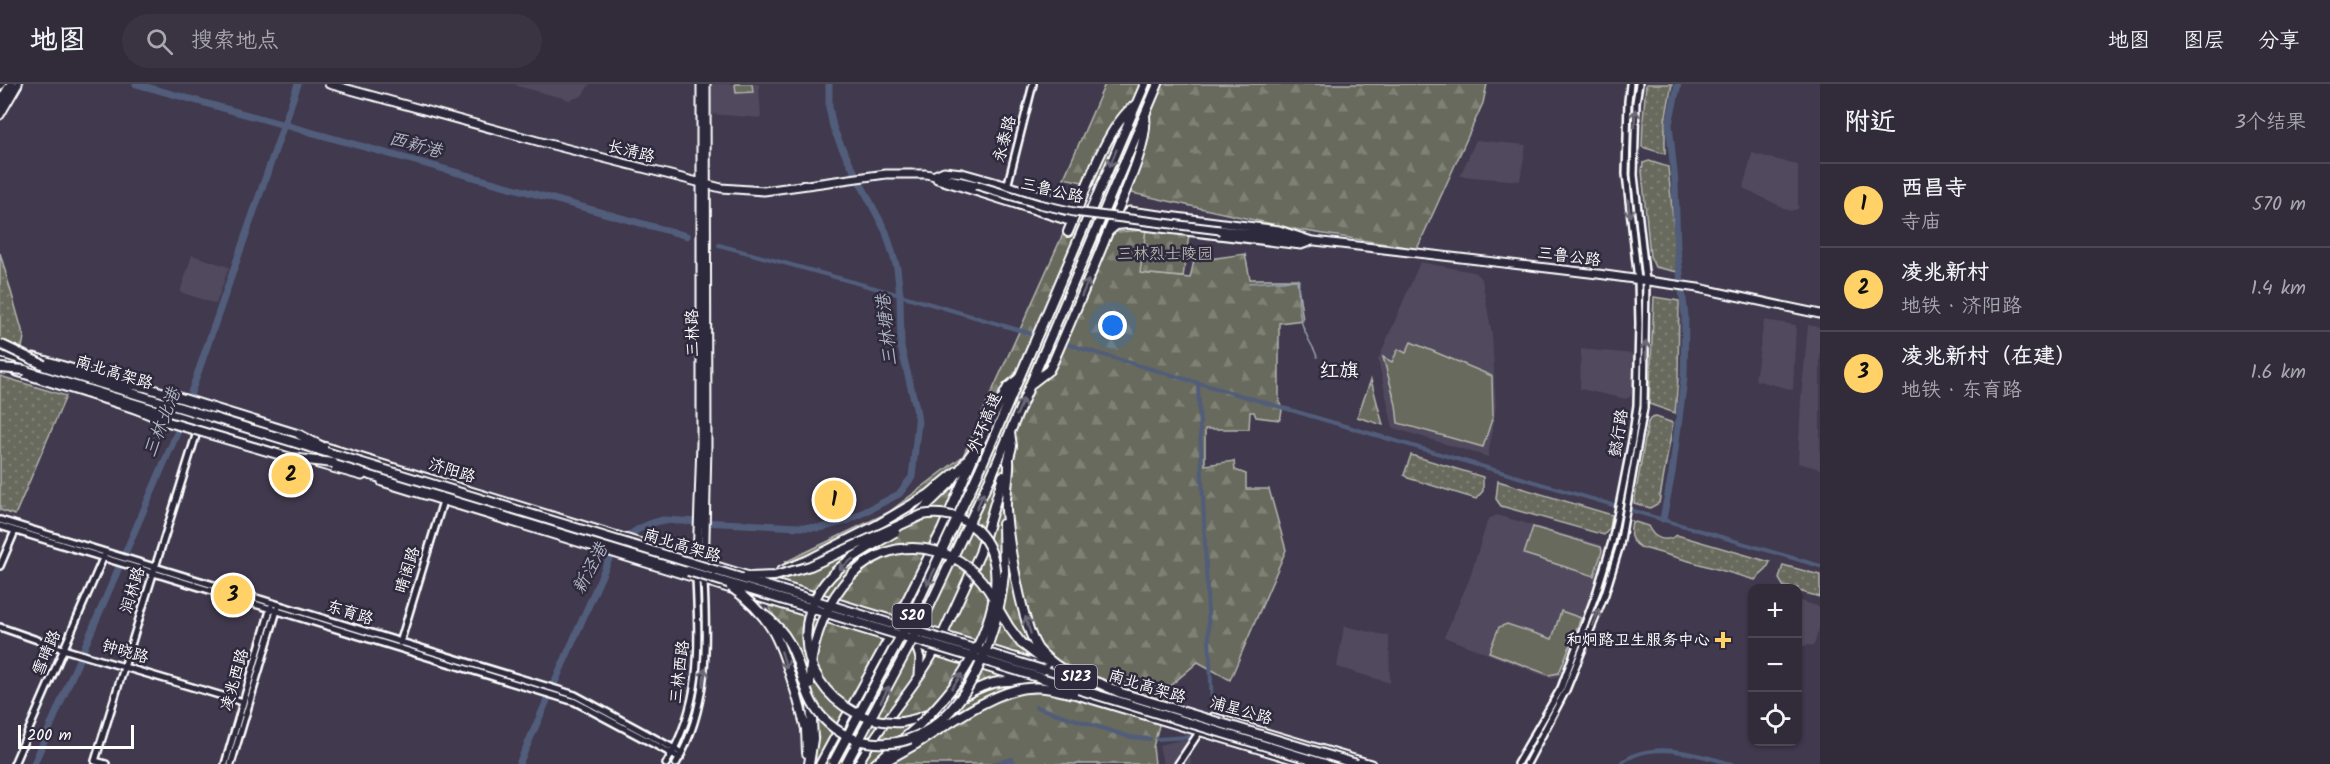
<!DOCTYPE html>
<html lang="zh">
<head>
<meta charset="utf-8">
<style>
	body { margin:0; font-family:Kalam,"LXGW WenKai TC",sans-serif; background:#393342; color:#f1f3f6 }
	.controls { position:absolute; right:18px; bottom:18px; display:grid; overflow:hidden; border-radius:12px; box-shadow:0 2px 4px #0004 }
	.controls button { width:54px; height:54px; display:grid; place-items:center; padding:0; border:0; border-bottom:2px solid #4c4754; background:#312b3a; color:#f1f3f6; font:30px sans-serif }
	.scale { position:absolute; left:18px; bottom:15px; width:116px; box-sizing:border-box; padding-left:6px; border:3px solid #fff; border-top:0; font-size:16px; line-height:21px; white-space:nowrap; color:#fff; -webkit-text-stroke:4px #2f2a3d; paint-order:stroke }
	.you { position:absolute; left:1113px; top:242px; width:21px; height:21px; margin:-15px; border:4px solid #fff; border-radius:50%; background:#1a73e8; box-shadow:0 0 0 9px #1a73e833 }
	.badge { display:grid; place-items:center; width:39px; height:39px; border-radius:50%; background:#ffd166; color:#111; font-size:20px; font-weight:700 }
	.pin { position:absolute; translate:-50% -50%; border:3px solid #fff; box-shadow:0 2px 6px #0006 }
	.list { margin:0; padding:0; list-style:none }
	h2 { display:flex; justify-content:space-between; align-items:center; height:78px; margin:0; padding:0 24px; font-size:26px }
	h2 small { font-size:20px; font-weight:400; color:#a8a7af }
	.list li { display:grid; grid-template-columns:39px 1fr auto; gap:18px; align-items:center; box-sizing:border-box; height:84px; padding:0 24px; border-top:2px solid #4c4754 }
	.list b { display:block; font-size:22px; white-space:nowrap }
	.list p { margin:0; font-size:20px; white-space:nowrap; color:#a8a7af }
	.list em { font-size:20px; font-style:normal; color:#a8a7af }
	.icon { flex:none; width:33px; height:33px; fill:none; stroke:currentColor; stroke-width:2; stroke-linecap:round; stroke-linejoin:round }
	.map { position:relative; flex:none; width:1820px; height:680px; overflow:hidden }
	header { display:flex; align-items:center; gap:36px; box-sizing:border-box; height:84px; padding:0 30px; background:#312b3a; border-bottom:2px solid #4c4754 }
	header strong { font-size:28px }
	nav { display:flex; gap:33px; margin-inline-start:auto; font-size:21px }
	.search { width:420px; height:54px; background:#393342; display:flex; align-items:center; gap:15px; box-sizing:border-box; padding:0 21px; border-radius:33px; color:#a8a7af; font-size:22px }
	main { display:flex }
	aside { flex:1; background:#312b3a }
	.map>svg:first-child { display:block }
	.built { fill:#51485d }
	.forest { fill:url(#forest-firs); stroke:#b4b5ae; stroke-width:1.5 }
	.cemetery { fill:url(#cemetery-stones); stroke:#b4b5ae; stroke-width:1.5 }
	.park { fill:url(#park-dots); stroke:#b4b5ae; stroke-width:1.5 }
	.pitch { fill:#686b5d; stroke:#b4b5ae; stroke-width:1.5 }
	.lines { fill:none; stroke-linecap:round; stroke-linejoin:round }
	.stream { stroke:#979eaf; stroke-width:1.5 }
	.canal { stroke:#515d7a; stroke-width:4 }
	.river { stroke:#515d7a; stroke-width:7 }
	.minor-casing { stroke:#fff; stroke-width:10 }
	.major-casing { stroke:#fff; stroke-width:11 }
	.highway-casing { stroke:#fff; stroke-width:12 }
	.minor { stroke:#2f2a3d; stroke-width:5 }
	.major { stroke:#2f2a3d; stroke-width:7 }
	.highway { stroke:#2f2a3d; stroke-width:8 }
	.major-bridge-casing { stroke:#fff; stroke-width:11; stroke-linecap:butt }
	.highway-bridge-casing { stroke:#fff; stroke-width:12; stroke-linecap:butt }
	.major-bridge { stroke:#2f2a3d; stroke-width:7 }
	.highway-bridge { stroke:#2f2a3d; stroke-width:8 }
	.oneway { stroke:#6d6a77 }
	.poi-dot { fill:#ffd166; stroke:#2f2a3d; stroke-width:2 }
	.labels { text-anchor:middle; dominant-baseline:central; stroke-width:5; stroke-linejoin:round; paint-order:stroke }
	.shield { fill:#2f2a3d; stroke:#c1bfc5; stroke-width:1.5 }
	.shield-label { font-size:15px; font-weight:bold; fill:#fff }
	.street-label { font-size:16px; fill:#fff; stroke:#2f2a3d }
	.park-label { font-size:16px; fill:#b4b5ae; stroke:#2f2a3d }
	.poi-label { font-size:16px; fill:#fff; stroke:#2f2a3d; text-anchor:end }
	.water-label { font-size:18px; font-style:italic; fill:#b1b6c3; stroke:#2f2a3d }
	.quarter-label { font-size:20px; fill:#fff; stroke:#2f2a3d }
</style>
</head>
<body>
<header>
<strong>地图</strong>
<div class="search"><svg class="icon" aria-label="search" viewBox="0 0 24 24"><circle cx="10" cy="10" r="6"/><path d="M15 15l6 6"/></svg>搜索地点</div>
<nav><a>地图</a><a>图层</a><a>分享</a></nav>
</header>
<main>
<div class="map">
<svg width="1820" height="680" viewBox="0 0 1820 680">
	<defs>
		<pattern id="forest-firs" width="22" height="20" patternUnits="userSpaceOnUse" patternTransform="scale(1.5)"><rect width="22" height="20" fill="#686b5d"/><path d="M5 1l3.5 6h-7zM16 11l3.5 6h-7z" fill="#7f8175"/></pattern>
		<pattern id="cemetery-stones" width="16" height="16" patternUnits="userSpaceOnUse" patternTransform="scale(1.5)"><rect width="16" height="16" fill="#686b5d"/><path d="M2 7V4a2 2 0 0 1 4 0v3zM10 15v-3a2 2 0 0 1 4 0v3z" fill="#7f8175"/></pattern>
		<pattern id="park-dots" width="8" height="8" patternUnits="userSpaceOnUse" patternTransform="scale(1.5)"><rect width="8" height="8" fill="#686b5d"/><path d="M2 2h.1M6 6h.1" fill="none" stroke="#7f8175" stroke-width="1.8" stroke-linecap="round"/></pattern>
	</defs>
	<rect width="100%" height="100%" fill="#41394e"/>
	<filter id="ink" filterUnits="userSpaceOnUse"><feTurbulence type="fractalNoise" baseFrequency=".0167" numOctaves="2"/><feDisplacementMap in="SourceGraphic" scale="12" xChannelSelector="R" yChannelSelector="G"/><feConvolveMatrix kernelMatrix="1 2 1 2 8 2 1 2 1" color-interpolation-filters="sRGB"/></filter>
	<g filter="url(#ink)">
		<path class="built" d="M516 0H590L582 12 570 16 517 2Z
			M710 0H759L761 34 710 30Z
			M1476 56 1526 61 1520 97 1460 92Z
			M1752 69 1798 81V125L1790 127 1743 104Z
			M192 171 229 183 216 220 180 208Z
			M1420 178 1474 188 1482 195 1492 250 1496 322 1488 373 1393 344 1378 276Z
			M1764 236 1796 241 1793 306 1755 296Z
			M1808 241 1820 243V385L1798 379 1801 314Z
			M1581 265 1635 270 1634 306 1630 313 1626 315 1580 305Z
			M1497 431 1602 461 1604 469 1584 531 1560 592 1552 595 1444 553 1469 496 1488 435Z
			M1798 516 1820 523V542L1814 561 1804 562 1798 560Z
			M1344 542 1389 552 1390 599 1337 583Z
			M1194 653 1190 671 1191 680H1163L1159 661Z"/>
		<path class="forest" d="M1105 0H1487L1483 19 1417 165 1299 146 1064 94Z
			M1072 130 1100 138 1116 148 1146 146 1141 189 1190 194 1194 177 1245 170 1250 195H1297L1303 236 1279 239V315L1282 327 1280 336 1256 333 1254 328H1250L1249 345H1205V381L1234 377 1235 386 1246 390V405H1269L1286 466 1230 596 1198 578 1170 602 1153 663 1155 680H813L816 674 814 652 789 561 768 520 785 478 889 428 963 372Z
			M1371 296 1383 341 1357 333Z"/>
		<path class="cemetery" d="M1146 146 1189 151 1183 193 1140 189Z"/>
		<path class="park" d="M1646 0H1672L1665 37V70L1642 63 1643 36Z
			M1649 77 1668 83 1678 188 1655 183 1650 172 1642 87 1643 79Z
			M0 169 24 253 22 264 0 257Z
			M1654 213 1679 217 1678 295 1675 329 1649 320Z
			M0 292 66 312 15 431 0 426Z
			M1656 333 1673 339 1659 419 1650 424 1634 419 1648 338 1651 334Z
			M1411 371 1483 393V407L1476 415 1408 394 1404 391Z
			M1498 397 1612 431 1610 444 1604 451 1501 422 1496 415Z
			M1632 437 1648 442C1654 455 1665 459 1677 451L1770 478 1766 486 1755 496 1640 463C1628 455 1630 450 1632 437Z
			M1783 481 1820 491V513L1798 507V504L1784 503 1779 495Z"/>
		<path class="pitch" d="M735 0H752L753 8 736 9Z
			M1411 258 1492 292 1493 332 1483 363 1398 339 1396 321 1383 273 1392 278 1398 265 1406 269Z
			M1533 443 1601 463 1602 467 1594 492 1524 470Z
			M1561 527 1581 534 1559 589 1549 591 1489 568 1499 543 1507 540 1552 555Z"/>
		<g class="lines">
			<path class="stream" d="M1248 199 1299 196C1297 215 1298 235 1307 252 1310 260 1315 265 1317 273"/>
			<path class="canal" d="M719 161 900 211 1820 482
				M1198 299 1212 622
				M1036 623 1130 653 1150 655
				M1157 655 1189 653
				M992 680 1012 675 1014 680
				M1620 680C1650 654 1699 671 1732 680"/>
			<path class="river" d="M136 0 687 152
				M1663 435 1672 389 1684 295 1685 232 1677 164 1675 98 1669 40 1678 0
				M34 680 177 349 298 0
				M519 680 609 475C622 453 638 442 663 436L820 444 847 437 899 410 912 393 918 338 916 324 901 263 900 211 897 184 886 148 841 62 833 43 829 23V0"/>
			<g class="minor-casing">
				<path id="minor" d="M1007 103 1033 0
					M0 436 575 611 682 669
					M0 442 575 618 680 674
					M0 482 15 447
					M0 543 63 565 243 618
					M400 559 443 417
					M14 680 104 472
					M106 680 95 677 198 345
					M225 680 271 523
					M231 680 278 523
					M666 680C703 617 699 564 696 494
					M676 680C709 623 707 560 704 497
					M1178 680 1200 647
					M1517 680 1561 604 1597 507 1612 458 1632 356 1637 321 1639 240 1638 196 1626 90 1628 17 1630 0
					M1527 680 1566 606 1605 510 1620 461 1644 324 1646 197 1634 91 1636 18 1639 0"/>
			</g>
			<g class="major-casing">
				<path id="major" d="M329 0 541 58 721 104 764 107 886 90H926L976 101
					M0 31 18 0
					M935 91 944 87 962 89 1072 120V129L1066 136
					M937 95 1066 136
					M1129 127 1279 146 1312 157 1301 161 1127 140 1123 133Z
					M1220 146 1598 190 1698 204 1820 230
					M34 273 118 298
					M14 287 138 326
					M320 361 1044 582
					M318 380 362 392
					M382 398 1028 596
					M697 477 701 359V0
					M704 497 707 361 706 0
					M915 559 920 574 919 592
					M1070 609 1309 680
					M1213 633 1371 680
					M820 680 890 552
					M858 680C883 634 922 599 943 550"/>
			</g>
			<g class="highway-casing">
				<path id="highway" d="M0 1 1 0
					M0 19 11 0
					M1109 147 1116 141 1127 140
					M1068 148C1083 114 1105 43 1135 21
					M0 269 211 333
					M0 279 688 487
					M113 297 145 303 300 351
					M1032 299 1049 286 1054 276C1071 237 1088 197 1104 158 1116 126 1149 64 1145 32
					M134 324 168 338
					M1009 376C1010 392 1005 409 1006 426 1008 457 1022 541 1038 565 1045 574 1054 580 1063 586
					M1008 378 1012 362 1010 349
					M981 383 1145 0
					M993 388 1158 0
					M916 432 950 399 975 365
					M1003 440 1004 489
					M781 487 808 476 879 440 928 411 957 387
					M897 536 942 446 978 362 1008 303 1018 295
					M943 550 980 469 1003 392
					M1021 559 1047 579
					M1043 586 1096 602
					M797 612 806 645 807 669
					M902 638C961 628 975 581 1046 602
					M882 679 916 660
					M809 680 813 655 811 617
					M875 680 919 641"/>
			</g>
			<use href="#minor" class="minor"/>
			<use href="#major" class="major"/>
			<use href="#highway" class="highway"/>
			<g class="major-bridge-casing">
				<path id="major-bridge" d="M976 101 1039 120 1074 128 1220 146"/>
			</g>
			<g class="highway-bridge-casing">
				<path id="highway-bridge" d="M0 260 44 281
					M0 284 25 286
					M211 333 1043 586
					M168 338 291 374 333 379
					M300 351 323 363
					M895 448C869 464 837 479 820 506 781 568 831 642 902 638
					M688 487 1325 680
					M747 493 775 492 810 482 922 431C942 427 962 432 977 446 1016 485 985 558 958 596 947 612 933 627 919 641
					M731 503C777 536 780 561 797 612
					M999 526 1009 543 1021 559
					M762 529C774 538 783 547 790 560 803 584 803 613 823 634 837 649 856 658 876 659 958 666 999 555 1004 489
					M1063 586 1101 600 1121 609 1357 680
					M810 601C809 534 856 447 935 467 962 473 981 492 994 515
					M916 660C946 642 993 607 1027 604 1043 602 1058 606 1073 610
					M834 677 912 531 981 383
					M846 680 923 536 993 388"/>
			</g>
			<use href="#major-bridge" class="major-bridge"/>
			<use href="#highway-bridge" class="highway-bridge"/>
		</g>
		<defs><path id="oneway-shaft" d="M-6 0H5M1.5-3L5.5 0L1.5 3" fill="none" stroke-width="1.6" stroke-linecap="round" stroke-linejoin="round" transform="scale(1.5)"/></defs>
		<g class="oneway">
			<use href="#oneway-shaft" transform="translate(1635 34) rotate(-88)"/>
			<use href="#oneway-shaft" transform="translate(1113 74) rotate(113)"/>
			<use href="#oneway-shaft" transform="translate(1629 124) rotate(83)"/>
			<use href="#oneway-shaft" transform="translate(1085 204) rotate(-67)"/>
			<use href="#oneway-shaft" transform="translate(1646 266) rotate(-90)"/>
			<use href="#oneway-shaft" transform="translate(1020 323) rotate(-67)"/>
			<use href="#oneway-shaft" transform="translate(980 417) rotate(-66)"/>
			<use href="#oneway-shaft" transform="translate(846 480) rotate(143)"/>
			<use href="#oneway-shaft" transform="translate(931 493) rotate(116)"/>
			<use href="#oneway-shaft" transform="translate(1596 533) rotate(-68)"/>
			<use href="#oneway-shaft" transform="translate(1028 541) rotate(-107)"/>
			<use href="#oneway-shaft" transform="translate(784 576) rotate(72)"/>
			<use href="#oneway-shaft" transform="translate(704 593) rotate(-82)"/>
			<use href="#oneway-shaft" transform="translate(957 597) rotate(-55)"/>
			<use href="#oneway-shaft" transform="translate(885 610) rotate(-62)"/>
		</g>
	</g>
	<path class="poi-dot" d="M1720 547h6v6h6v6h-6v6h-6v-6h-6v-6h6z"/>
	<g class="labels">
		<g class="shield">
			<rect x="892.5" y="520" width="39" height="24" rx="4.5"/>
			<rect x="1055" y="581" width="42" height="24" rx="4.5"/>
		</g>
		<g class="shield-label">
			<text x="912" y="532">S20</text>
			<text x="1076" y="593">S123</text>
		</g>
		<g class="street-label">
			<text transform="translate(1005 55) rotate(-75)">永泰路</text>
			<text transform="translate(631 68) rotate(14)">长清路</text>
			<text transform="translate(1052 107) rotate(13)">三鲁公路</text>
			<text transform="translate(1569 173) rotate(7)">三鲁公路</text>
			<text transform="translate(693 249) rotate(-91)">三林路</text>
			<text transform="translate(114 289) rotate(17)">南北高架路</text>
			<text transform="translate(985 339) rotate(-67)">外环高速</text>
			<text transform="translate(1619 349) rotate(-81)">懿行路</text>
			<text transform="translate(452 387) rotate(17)">济阳路</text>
			<text transform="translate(682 462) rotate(17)">南北高架路</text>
			<text transform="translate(408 486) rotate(-73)">晴阁路</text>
			<text transform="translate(133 506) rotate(-73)">润林路</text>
			<text transform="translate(350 529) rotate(17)">东育路</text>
			<text transform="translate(125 568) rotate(16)">钟晓路</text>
			<text transform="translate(47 569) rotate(-67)">雪晴路</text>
			<text transform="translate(680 588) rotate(-83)">三林西路</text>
			<text transform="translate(235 596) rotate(-74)">凌兆西路</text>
			<text transform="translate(1147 603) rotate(17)">南北高架路</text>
			<text transform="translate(1241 627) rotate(16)">浦星公路</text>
		</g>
		<g class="park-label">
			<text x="1165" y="170">三林烈士陵园</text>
		</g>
		<g class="poi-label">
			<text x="1710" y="556">和炯路卫生服务中心</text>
		</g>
		<g class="water-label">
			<text transform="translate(415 62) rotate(15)">西新港</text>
			<text transform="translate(888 246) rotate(-96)">三林塘港</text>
			<text transform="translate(163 339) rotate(-69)">三林北港</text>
			<text transform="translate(591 485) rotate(-62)">新泾港</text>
		</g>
		<g class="quarter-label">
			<text x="1339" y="288">红旗</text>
		</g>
	</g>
</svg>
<div class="controls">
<button>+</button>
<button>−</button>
<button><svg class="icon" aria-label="locate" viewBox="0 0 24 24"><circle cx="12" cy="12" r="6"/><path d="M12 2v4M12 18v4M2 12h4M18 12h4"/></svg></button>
</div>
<div class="scale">200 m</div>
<div class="you"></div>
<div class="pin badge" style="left:834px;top:416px">1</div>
<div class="pin badge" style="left:291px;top:391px">2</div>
<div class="pin badge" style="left:233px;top:511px">3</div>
</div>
<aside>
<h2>附近<small>3个结果</small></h2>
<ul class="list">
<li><span class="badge">1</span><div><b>西昌寺</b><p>寺庙</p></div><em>570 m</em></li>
<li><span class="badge">2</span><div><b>凌兆新村</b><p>地铁 · 济阳路</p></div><em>1.4 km</em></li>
<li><span class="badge">3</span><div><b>凌兆新村（在建）</b><p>地铁 · 东育路</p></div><em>1.6 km</em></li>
</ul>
</aside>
</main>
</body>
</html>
